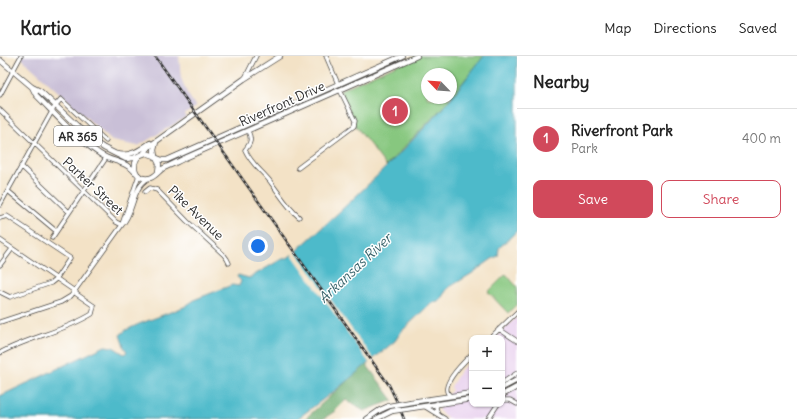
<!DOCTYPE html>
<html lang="en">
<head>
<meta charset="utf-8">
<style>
	body { margin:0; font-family:Delius,sans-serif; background:#f6f6f6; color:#222 }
	.controls { position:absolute; right:12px; bottom:12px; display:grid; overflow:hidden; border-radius:8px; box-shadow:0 1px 3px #0004 }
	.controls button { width:36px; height:36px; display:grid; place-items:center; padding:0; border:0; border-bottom:1px solid #e0e0e0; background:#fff; color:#222; font:20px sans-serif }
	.compass { position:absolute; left:421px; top:12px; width:36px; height:36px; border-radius:50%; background:#fff; box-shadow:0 1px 3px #0004; rotate:295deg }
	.you { position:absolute; left:258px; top:190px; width:14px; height:14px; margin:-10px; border:3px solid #fff; border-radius:50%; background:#1a73e8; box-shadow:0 0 0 6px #1a73e833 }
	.badge { display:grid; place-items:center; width:26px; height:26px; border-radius:50%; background:#d1495b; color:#fff; font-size:13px; font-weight:700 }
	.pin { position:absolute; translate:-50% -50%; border:2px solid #fff; box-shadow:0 1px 4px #0006 }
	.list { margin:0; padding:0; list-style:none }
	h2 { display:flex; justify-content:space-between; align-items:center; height:52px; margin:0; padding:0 16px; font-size:17px }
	h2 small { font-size:13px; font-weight:400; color:#767676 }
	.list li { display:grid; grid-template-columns:26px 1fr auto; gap:12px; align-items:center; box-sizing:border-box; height:60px; padding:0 16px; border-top:1px solid #e0e0e0 }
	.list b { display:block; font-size:15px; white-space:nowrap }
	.list p { margin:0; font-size:13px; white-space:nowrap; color:#767676 }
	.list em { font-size:13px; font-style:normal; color:#767676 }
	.actions { display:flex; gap:8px; padding:12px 16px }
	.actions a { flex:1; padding:9px 0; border:1px solid #d1495b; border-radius:8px; text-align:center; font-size:14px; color:#d1495b }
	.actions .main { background:#d1495b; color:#fff }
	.map { position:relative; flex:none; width:517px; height:363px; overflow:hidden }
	header { display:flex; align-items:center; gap:24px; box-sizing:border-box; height:56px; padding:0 20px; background:#fff; border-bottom:1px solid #e0e0e0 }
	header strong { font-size:19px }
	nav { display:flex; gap:22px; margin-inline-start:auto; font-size:14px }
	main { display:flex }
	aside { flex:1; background:#fff }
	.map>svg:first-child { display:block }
	.built { fill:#e9d2ee }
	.industrial { fill:#c9bfd7 }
	.green { fill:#87c77f; stroke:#597955 }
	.forest { fill:#6dac6e; stroke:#4c6c4c }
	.water { fill:#4ebaca; stroke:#3c727a }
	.pier { fill:#f3e2c6 }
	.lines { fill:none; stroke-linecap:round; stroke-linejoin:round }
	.minor-casing { stroke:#494642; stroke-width:5 }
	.major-casing { stroke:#494642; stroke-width:6 }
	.minor { stroke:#fff; stroke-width:3.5 }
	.major { stroke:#fff; stroke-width:4.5 }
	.rail-casing { stroke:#2b2b2b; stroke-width:2.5 }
	.rail { stroke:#fff; stroke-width:1; stroke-dasharray:3; stroke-linecap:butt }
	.major-bridge-casing { stroke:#494642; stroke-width:6; stroke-linecap:butt }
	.major-bridge { stroke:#fff; stroke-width:4.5 }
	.labels { text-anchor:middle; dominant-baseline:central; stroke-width:3; stroke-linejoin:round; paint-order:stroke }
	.shield { fill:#fff; stroke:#6b6b6b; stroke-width:1 }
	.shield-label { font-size:12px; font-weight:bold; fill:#2b2b2b }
	.street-label { font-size:13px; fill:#2b2b2b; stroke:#fff }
	.water-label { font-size:14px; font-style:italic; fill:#39646b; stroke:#fff }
</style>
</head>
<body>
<header>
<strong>Kartio</strong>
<nav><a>Map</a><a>Directions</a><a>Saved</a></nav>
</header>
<main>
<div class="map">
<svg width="517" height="363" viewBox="0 0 517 363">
	<rect width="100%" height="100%" fill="#fff"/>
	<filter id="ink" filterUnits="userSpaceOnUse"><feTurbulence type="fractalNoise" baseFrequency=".025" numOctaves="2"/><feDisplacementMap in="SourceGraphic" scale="8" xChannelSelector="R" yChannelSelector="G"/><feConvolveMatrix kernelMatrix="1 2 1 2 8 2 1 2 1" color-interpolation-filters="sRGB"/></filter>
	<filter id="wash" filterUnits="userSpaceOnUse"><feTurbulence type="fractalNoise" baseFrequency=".012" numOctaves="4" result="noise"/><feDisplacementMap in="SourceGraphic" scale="16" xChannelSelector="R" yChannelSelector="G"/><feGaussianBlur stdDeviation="0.9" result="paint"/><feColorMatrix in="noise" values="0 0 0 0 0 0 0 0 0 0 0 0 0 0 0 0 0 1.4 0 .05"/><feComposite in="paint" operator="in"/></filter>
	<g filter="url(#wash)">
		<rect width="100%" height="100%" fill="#f3e2c6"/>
		<path class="built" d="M517 261V363H449L438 354 452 334 451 331 460 315 472 304V348H502V282H495Z"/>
		<path class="industrial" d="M19 0H179L181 22 187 37 196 51 185 58 186 61 138 90 112 85Z"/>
		<path class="green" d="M417 0H484L451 41V18H427V42H451L441 53 386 110 355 69 340 34Z
			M506 218 517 231V248L508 257 488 236Z"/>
		<path class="forest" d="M366 308 393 344 364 355 346 344 335 355 323 363H305Z"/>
		<path class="water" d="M484 0H517V175L499 192 498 200 492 203 471 218 448 232 440 244 430 248 401 276 395 285 337 333 297 363H0V340L105 290 113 291 124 298 127 296 124 291 120 279 126 274 139 268 184 251 196 243 232 229 239 230 241 225 237 221 238 219 249 222 280 204 289 201C342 155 393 106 440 55 455 38 469 18 484 0Z"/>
		<path class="pier" d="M295 194 374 304 370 308 291 197Z"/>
	</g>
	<g filter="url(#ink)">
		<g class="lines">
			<g class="minor-casing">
				<path id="minor" d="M326 0 338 28
					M245 22 256 0
					M0 39 21 0
					M0 54 116 166 122 169
					M248 75C252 83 251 87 245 94 253 111 263 115 272 128 281 140 288 152 299 161
					M21 110 69 156
					M298 112 354 70 355 65 340 34
					M8 135 56 175
					M145 136 150 132 157 134 187 165 224 199 227 203 229 207
					M0 149 55 50 61 43 106 85
					M0 162 7 160 70 202 56 223 51 227 10 241 0 236
					M122 168 139 119
					M52 182 106 102
					M0 184 76 236
					M0 209 12 193
					M0 266 61 246 71 240 122 169C135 156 131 132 149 122
					M499 273 517 285
					M490 282 517 256
					M0 297C29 281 63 276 92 258L94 250 75 237
					M502 327 517 317
					M451 340C436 332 465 305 472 298
					M502 344H510L517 348
					M437 347 436 352 438 358
					M424 350 445 363
					M488 363 498 348"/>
			</g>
			<g class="major-casing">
				<path id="major" d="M0 4 32 31 40 35 92 84 104 92 126 103 133 102 146 97 155 100 159 108 158 116
					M32 31 36 39C56 59 76 82 100 98 111 106 126 105 135 116
					M117 98C130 101 140 94 150 87
					M143 98 151 89 244 23 280 0
					M140 99C130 108 135 125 150 122 155 121 158 116 162 113 170 109 178 106 185 102L417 0
					M155 100 154 94 156 86
					M157 102 162 104H167L402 0
					M502 332 517 324
					M502 339 517 331
					M411 346 472 337
					M412 352 472 343
					M367 363 380 354 389 350
					M376 363 392 355"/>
			</g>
			<use href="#minor" class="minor"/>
			<use href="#major" class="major"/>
			<g class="rail-casing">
				<path id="rail" d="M155 0 389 329 398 348 404 363"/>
			</g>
			<use href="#rail" class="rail"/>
			<g class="major-bridge-casing">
				<path id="major-bridge" d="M389 350 411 346
					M392 355 412 352"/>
			</g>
			<use href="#major-bridge" class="major-bridge"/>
		</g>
	</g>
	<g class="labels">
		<rect class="shield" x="54" y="70" width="48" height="20" rx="3"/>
		<g class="shield-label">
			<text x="78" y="80">AR 365</text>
		</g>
		<g class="street-label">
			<text transform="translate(282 48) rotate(-24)">Riverfront Drive</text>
			<text transform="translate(93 130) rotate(43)">Parker Street</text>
			<text transform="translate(196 157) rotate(44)">Pike Avenue</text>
		</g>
		<g class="water-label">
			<text transform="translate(355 212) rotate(-43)">Arkansas River</text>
		</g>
	</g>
</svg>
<div class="controls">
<button>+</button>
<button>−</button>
</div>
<svg class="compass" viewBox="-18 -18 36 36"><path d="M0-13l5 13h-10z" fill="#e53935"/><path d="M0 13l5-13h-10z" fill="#767676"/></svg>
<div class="you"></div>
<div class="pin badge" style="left:395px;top:55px">1</div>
</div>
<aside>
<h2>Nearby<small></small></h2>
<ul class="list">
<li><span class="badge">1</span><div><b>Riverfront Park</b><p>Park</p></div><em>400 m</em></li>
</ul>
<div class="actions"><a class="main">Save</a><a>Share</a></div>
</aside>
</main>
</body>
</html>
